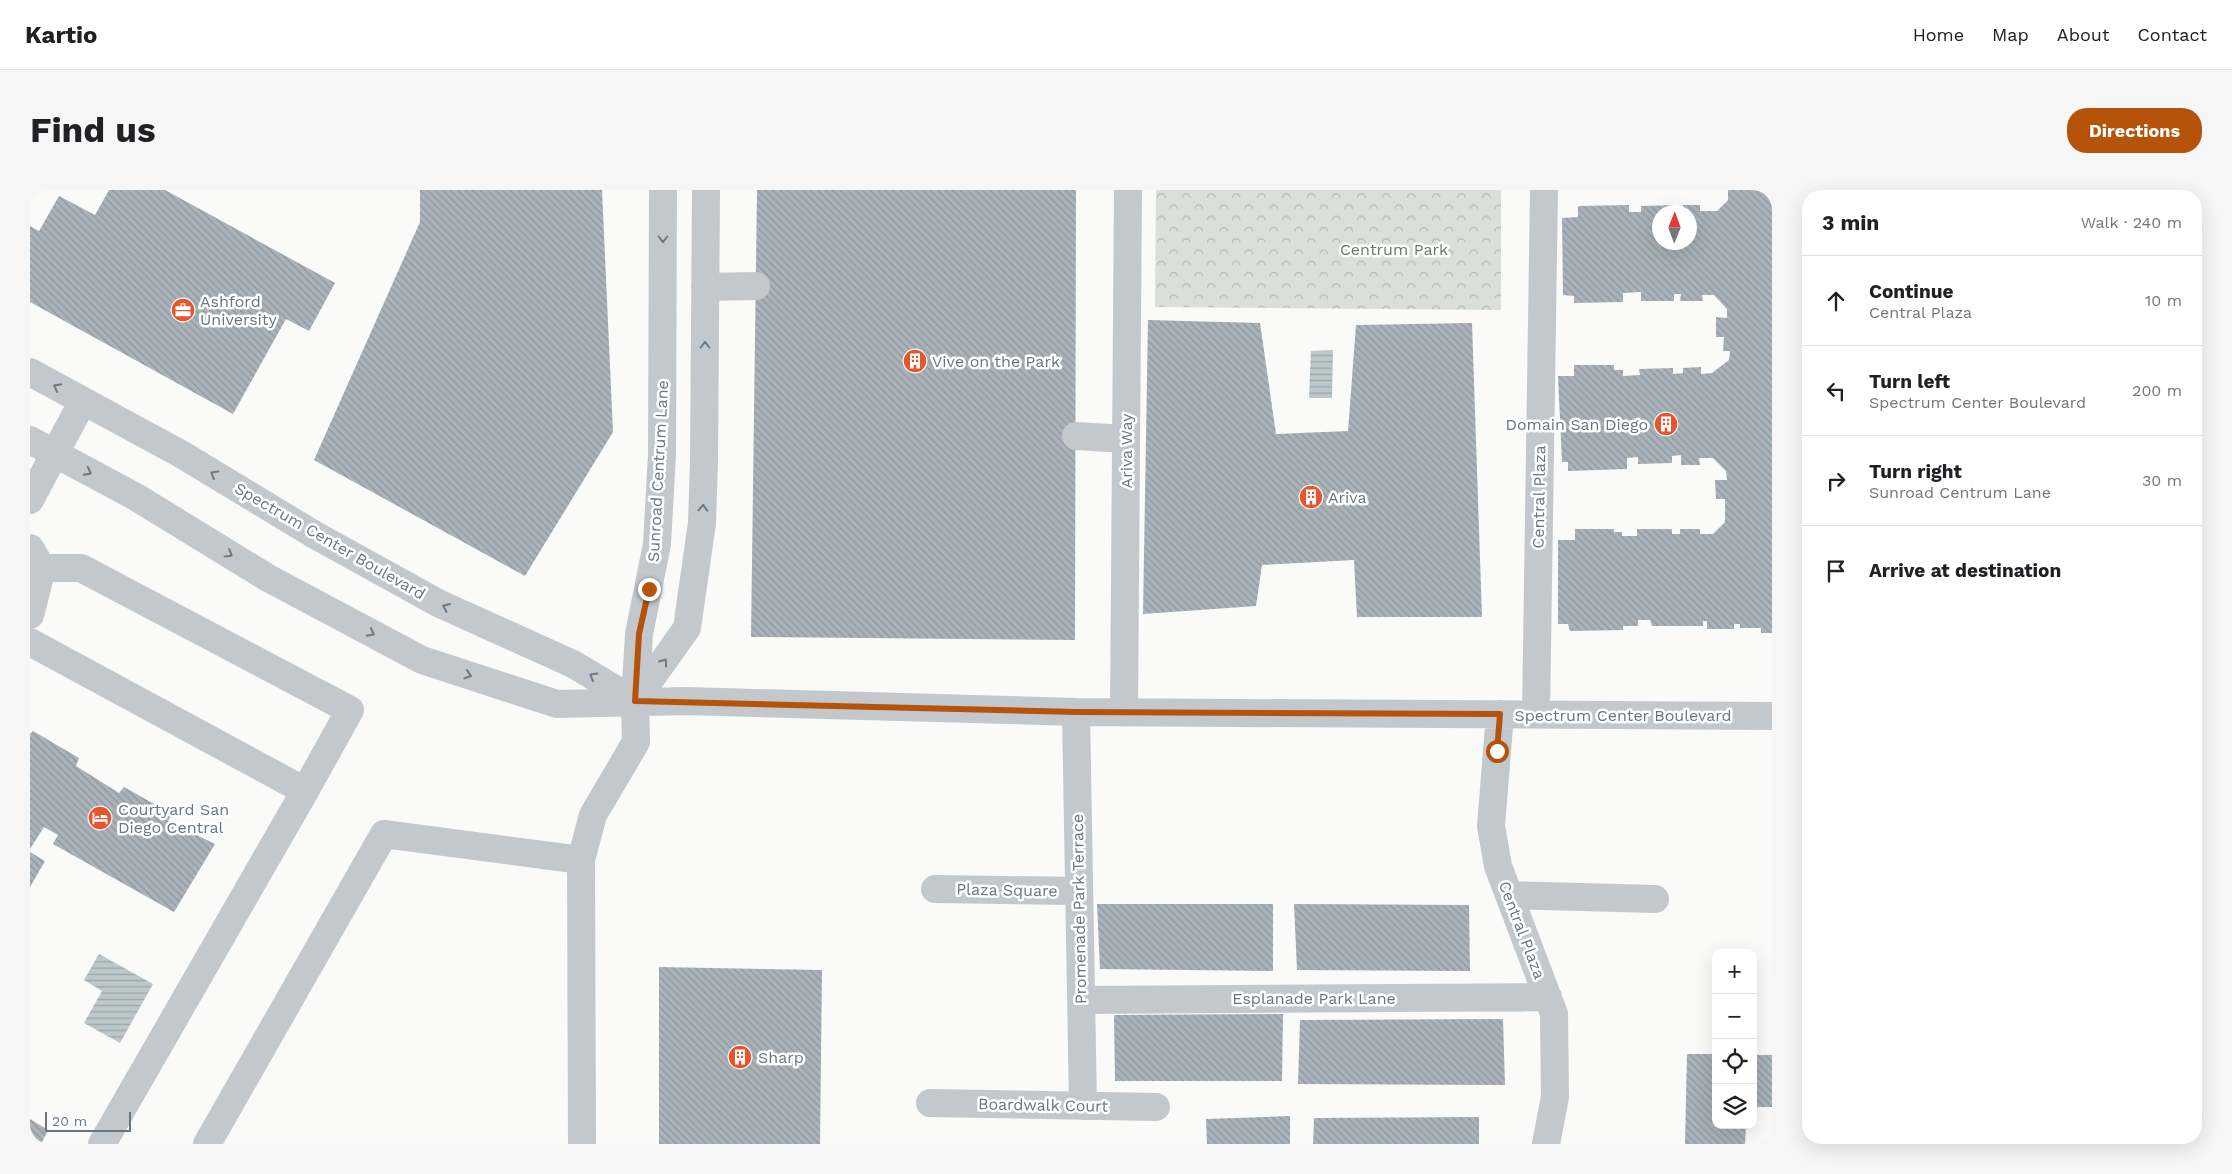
<!DOCTYPE html>
<html lang="en">
<head>
<meta charset="utf-8">
<style>
	body { margin:0; font-family:"Work Sans",sans-serif; background:#f6f6f6; color:#202124 }
	.controls { position:absolute; right:15px; bottom:15px; display:grid; overflow:hidden; border-radius:10px; box-shadow:0 5px 20px #0002 }
	.controls button { width:45px; height:45px; display:grid; place-items:center; padding:0; border:0; border-bottom:1px solid #e0e0e0; background:#fff; color:#202124; font:25px sans-serif }
	.compass { position:absolute; left:1622px; top:15px; width:45px; height:45px; border-radius:50%; background:#fff; box-shadow:0 5px 20px #0002; rotate:1deg }
	.scale { position:absolute; left:15px; bottom:12px; width:86px; box-sizing:border-box; padding-left:5px; border:2px solid #657683; border-top:0; font-size:14px; line-height:18px; white-space:nowrap; color:#657683; -webkit-text-stroke:4px #fff; paint-order:stroke }
	.stop { position:absolute; width:15px; height:15px; margin:-11px; border:4px solid #b45309; border-radius:50%; background:#fff }
	.stop.end { background:#b45309; border-color:#fff; box-shadow:0 1px 5px #0008 }
	.list { margin:0; padding:0; list-style:none }
	h2 { display:flex; justify-content:space-between; align-items:center; height:65px; margin:0; padding:0 20px; font-size:21px }
	h2 small { font-size:16px; font-weight:400; color:#757577 }
	.list li { display:grid; grid-template-columns:32px 1fr auto; gap:15px; align-items:center; box-sizing:border-box; height:90px; padding:0 20px; border-top:1px solid #e0e0e0 }
	.list b { display:block; font-size:19px; white-space:nowrap }
	.list p { margin:0; font-size:16px; white-space:nowrap; color:#757577 }
	.list em { font-size:16px; font-style:normal; color:#757577 }
	.icon { flex:none; width:28px; height:28px; fill:none; stroke:currentColor; stroke-width:2; stroke-linecap:round; stroke-linejoin:round }
	.map { position:relative; flex:none; width:1742px; height:954px; overflow:hidden; border-radius:20px }
	header { display:flex; align-items:center; gap:30px; box-sizing:border-box; height:70px; padding:0 25px; background:#fff; border-bottom:1px solid #e0e0e0 }
	header strong { font-size:24px }
	nav { display:flex; gap:28px; margin-inline-start:auto; font-size:18px }
	.intro { display:flex; align-items:center; justify-content:space-between; box-sizing:border-box; height:120px; padding:0 30px }
	h1 { margin:0; font-size:35px }
	.button { padding:12px 22px; border-radius:20px; background:#b45309; color:#fff; font-size:18px; font-weight:700 }
	main { display:flex; gap:30px; padding:0 30px }
	aside { flex:1; background:#fff; border-radius:20px; box-shadow:0 5px 20px #0002 }
	.map>svg:first-child { display:block }
	.park { fill:url(#park-crowns) }
	.water { fill:url(#water-rules) }
	.building { fill:url(#building-back-hatch); fill-rule:evenodd }
	.lines { fill:none; stroke-linecap:round; stroke-linejoin:round }
	.minor { stroke:#c3c8cc; stroke-width:28 }
	.oneway { stroke:#6a7a87 }
	.route { stroke:#b45309; stroke-width:6 }
	.labels { text-anchor:middle; dominant-baseline:central; stroke-width:5; stroke-linejoin:round; paint-order:stroke }
	.park-label { font-size:16px; fill:#687a64; stroke:#fff }
	.poi-label { font-size:16px; fill:#657683; stroke:#fff; text-anchor:start }
	.street-label { font-size:16px; fill:#657683; stroke:#fff }
</style>
</head>
<body>
<header>
<strong>Kartio</strong>
<nav><a>Home</a><a>Map</a><a>About</a><a>Contact</a></nav>
</header>
<div class="intro"><h1>Find us</h1><a class="button">Directions</a></div>
<main>
<div class="map">
<svg width="1742" height="954" viewBox="0 0 1742 954">
	<defs>
		<pattern id="park-crowns" width="20" height="18" patternUnits="userSpaceOnUse" patternTransform="scale(1.25)"><rect width="20" height="18" fill="#dadfd7"/><path d="M2 6a3 3 0 1 1 6 0M12 15a3 3 0 1 1 6 0" fill="none" stroke="#b4b9b4"/></pattern>
		<pattern id="water-rules" width="6" height="5" patternUnits="userSpaceOnUse" patternTransform="scale(1.25)"><rect width="6" height="5" fill="#bbc7cb"/><path d="M0 2.5h6" fill="none" stroke="#9ca6aa"/></pattern>
		<pattern id="building-back-hatch" width="6" height="6" patternUnits="userSpaceOnUse" patternTransform="scale(1.25)"><rect width="6" height="6" fill="#aab3b9"/><path d="M-1 5l2 2M0 0l6 6M5-1l2 2" fill="none" stroke="#8e969c"/></pattern>
	</defs>
	<rect width="100%" height="100%" fill="#fafaf8"/>
	<path class="park" d="M1126 0H1471V120L1125 117Z"/>
	<path class="water" d="M1303 160 1302 208H1279L1281 161Z
		M69 764 123 794 90 853 54 833 72 801 54 790Z"/>
	<path class="building" d="M79 0H135L305 93 279 141 256 129 203 224 0 112V36L9 41 29 6 65 25Z
		M390 0H572L583 242 495 386 284 270 390 32Z
		M727 0H1046L1045 450 721 447Z
		M1698 0H1742V443H1731V438H1710V434H1704V439H1677V431H1673V436H1622L1620 430H1608V436H1593V440L1540 441 1538 434H1528V350H1545V339H1584V342H1592V346H1607V339H1642V344H1650V339H1670V344H1683L1695 332V309H1686L1685 290H1697L1696 281 1683 268H1669L1670 275H1651V265L1642 266V273L1608 274V267L1597 268V279L1538 281V272H1532L1528 186H1544V175H1584V180H1593V186L1610 185 1609 179 1643 178V184L1653 183V178L1671 177V184L1682 183 1699 170 1700 161H1693L1694 147H1686V127L1697 128V119L1684 105H1672L1673 111H1650L1651 104H1644V111H1611V102L1593 103V112L1544 113V106L1533 105 1532 28 1548 27V16L1599 15V22H1611V16L1645 15V20L1653 21V15H1670V21H1687L1698 10ZM1630 22H1660V52H1630Z
		M1118 130 1230 133 1246 244 1318 241 1326 135 1442 133 1452 427H1327L1324 370 1232 375 1226 416 1113 424Z
		M3 541 49 568 46 576 89 603 94 597 142 624 138 631 185 654 144 722 23 654 28 645 14 637 0 659V544Z
		M0 662 15 671 0 697Z
		M1067 714H1243V781L1070 779Z
		M1264 714 1439 715 1440 781 1267 780Z
		M629 777 792 780 790 954H629Z
		M1253 824 1252 891H1085L1084 825Z
		M1473 829 1475 895 1268 894 1270 830Z
		M1657 864H1686V935H1716L1715 954H1655Z
		M1723 865H1742V917H1723Z
		M1260 926V954H1177L1176 929Z
		M1449 927V954H1283L1284 928Z
		M0 929 18 940 11 954H0Z"/>
	<g class="lines">
		<path class="minor" d="M675 97 726 96
			M0 182 151 264 285 345 408 413 543 474 605 511
			M1046 246 1096 249
			M0 250 106 307 238 388 392 470 527 514 657 511 1046 522 1742 526
			M0 310 53 211
			M0 358 12 378 0 425
			M12 378H51L320 520 275 601
			M0 452 275 601 72 954
			M605 511 657 438 672 333 674 271 676 0
			M1046 522 1053 916
			M1094 522 1098 0
			M1470 524 1461 636 1468 676 1524 824 1525 907 1516 954
			M1506 524 1514 0
			M905 699 1049 701
			M1480 705 1625 709
			M1051 810 1518 807
			M900 913 1126 917
			M177 954 354 644 551 670
			M552 954 551 670 563 625 606 552 605 511 609 444 627 354 632 264 633 0"/>
	</g>
	<defs><path id="oneway-chevron" d="M-2-3.5L2.5 0L-2 3.5" fill="none" stroke-width="1.6" stroke-linecap="round" stroke-linejoin="round" transform="scale(1.25)"/></defs>
	<g class="oneway">
		<use href="#oneway-chevron" transform="translate(633 49) rotate(90)"/>
		<use href="#oneway-chevron" transform="translate(675 155) rotate(-90)"/>
		<use href="#oneway-chevron" transform="translate(27 197) rotate(-152)"/>
		<use href="#oneway-chevron" transform="translate(58 282) rotate(28)"/>
		<use href="#oneway-chevron" transform="translate(184 284) rotate(-149)"/>
		<use href="#oneway-chevron" transform="translate(673 318) rotate(-88)"/>
		<use href="#oneway-chevron" transform="translate(199 364) rotate(32)"/>
		<use href="#oneway-chevron" transform="translate(416 417) rotate(-156)"/>
		<use href="#oneway-chevron" transform="translate(341 443) rotate(28)"/>
		<use href="#oneway-chevron" transform="translate(634 472) rotate(-54)"/>
		<use href="#oneway-chevron" transform="translate(438 485) rotate(18)"/>
		<use href="#oneway-chevron" transform="translate(563 486) rotate(-149)"/>
	</g>
	<g class="lines">
		<path class="route" d="M619 399 609 444 605 511 1046 522 1470 524 1467 561"/>
	</g>
	<defs>
		<g id="office-disc" transform="scale(1.25)"><circle r="9.5" fill="#e4572e" stroke="#fff"/><path d="M-6-3h4V-5.5h4V-3h4V5H-6ZM-1-4.5V-3h2v-1.5ZM-6 0V1H6V0Z" fill="#fff"/></g>
		<g id="building-disc" transform="scale(1.25)"><circle r="9.5" fill="#e4572e" stroke="#fff"/><path d="M-4-6H4V6H1V3H-1V6H-4ZM-2.5-4.3h1.7v1.8h-1.7ZM.8-4.3h1.7v1.8H.8ZM-2.5-1h1.7V.8h-1.7ZM.8-1h1.7V.8H.8Z" fill="#fff"/></g>
		<g id="hotel-disc" transform="scale(1.25)"><circle r="9.5" fill="#e4572e" stroke="#fff"/><path d="M-6-4.5h1.5V1H6V5H4.5V3h-9V5H-6ZM-4 0a1.8 1.8 0 1 1 3.6 0ZM.5 0V-2.5h3Q6-2.5 6 0Z" fill="#fff"/></g>
	</defs>
	<g fill-rule="evenodd">
		<use href="#office-disc" x="153" y="120"/>
		<use href="#building-disc" x="885" y="171"/>
		<use href="#building-disc" x="1636" y="234"/>
		<use href="#building-disc" x="1281" y="307"/>
		<use href="#hotel-disc" x="70" y="628"/>
		<use href="#building-disc" x="710" y="867"/>
	</g>
	<g class="labels">
		<g class="park-label">
			<text x="1364" y="59">Centrum Park</text>
		</g>
		<g class="poi-label">
			<text x="170" y="111">Ashford<tspan x="170" dy="18">University</tspan></text>
			<text x="902" y="171">Vive on the Park</text>
			<text x="1618" y="234" text-anchor="end">Domain San Diego</text>
			<text x="1298" y="307">Ariva</text>
			<text x="88" y="619">Courtyard San<tspan x="88" dy="18">Diego Central</tspan></text>
			<text x="728" y="867">Sharp</text>
		</g>
		<g class="street-label">
			<text transform="translate(1096 261) rotate(-90)">Ariva Way</text>
			<text transform="translate(628 281) rotate(-87)">Sunroad Centrum Lane</text>
			<text transform="translate(1509 307) rotate(-89)">Central Plaza</text>
			<text transform="translate(300 351) rotate(30)">Spectrum Center Boulevard</text>
			<text x="1593" y="525">Spectrum Center Boulevard</text>
			<text transform="translate(977 700) rotate(1)">Plaza Square</text>
			<text transform="translate(1049 719) rotate(-91)">Promenade Park Terrace</text>
			<text transform="translate(1492 740) rotate(69)">Central Plaza</text>
			<text x="1284" y="808">Esplanade Park Lane</text>
			<text transform="translate(1013 915) rotate(1)">Boardwalk Court</text>
		</g>
	</g>
</svg>
<div class="controls">
<button>+</button>
<button>−</button>
<button><svg class="icon" aria-label="locate" viewBox="0 0 24 24"><circle cx="12" cy="12" r="6"/><path d="M12 2v4M12 18v4M2 12h4M18 12h4"/></svg></button>
<button><svg class="icon" aria-label="layers" viewBox="0 0 24 24"><path d="M12 4l9 5-9 5-9-5zM3 14l9 5 9-5"/></svg></button>
</div>
<svg class="compass" viewBox="-18 -18 36 36"><path d="M0-13l5 13h-10z" fill="#e53935"/><path d="M0 13l5-13h-10z" fill="#757577"/></svg>
<div class="scale">20 m</div>
<div class="stop" style="left:1467px;top:561px"></div>
<div class="stop end" style="left:619px;top:399px"></div>
</div>
<aside>
<h2>3 min<small>Walk · 240 m</small></h2>
<ul class="list">
<li><svg class="icon" aria-label="ahead" viewBox="0 0 24 24"><path d="M12 20V5M6 11l6-6 6 6"/></svg><div><b>Continue</b><p>Central Plaza</p></div><em>10 m</em></li>
<li><svg class="icon" aria-label="left" viewBox="0 0 24 24"><path d="M17 20v-9H6M10 6l-5 5 5 5"/></svg><div><b>Turn left</b><p>Spectrum Center Boulevard</p></div><em>200 m</em></li>
<li><svg class="icon" aria-label="right" viewBox="0 0 24 24"><path d="M7 20v-9h11M14 6l5 5-5 5"/></svg><div><b>Turn right</b><p>Sunroad Centrum Lane</p></div><em>30 m</em></li>
<li><svg class="icon" aria-label="arrive" viewBox="0 0 24 24"><path d="M6 21V4h12l-3 4 3 4H6"/></svg><div><b>Arrive at destination</b></div></li>
</ul>
</aside>
</main>
</body>
</html>
